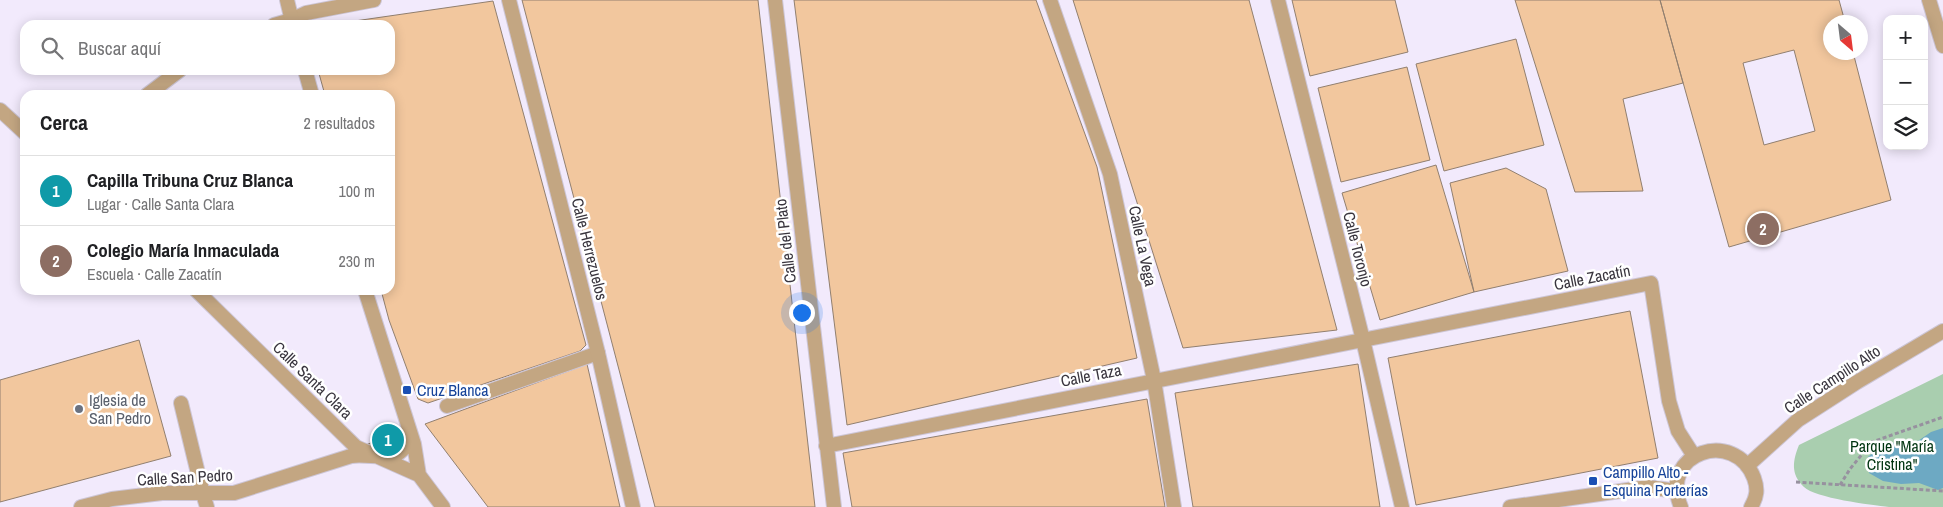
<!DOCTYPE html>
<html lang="es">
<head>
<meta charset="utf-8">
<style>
	body { margin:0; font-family:"Archivo Narrow",sans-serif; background:#f2f2f2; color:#202124 }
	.controls { position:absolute; right:15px; top:15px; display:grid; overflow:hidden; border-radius:10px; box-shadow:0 2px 12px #0003 }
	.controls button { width:45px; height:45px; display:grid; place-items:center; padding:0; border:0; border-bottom:1px solid #e0e0e0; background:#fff; color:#202124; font:25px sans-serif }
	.compass { position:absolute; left:1823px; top:15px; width:45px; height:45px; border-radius:50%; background:#fff; box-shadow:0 2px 12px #0003; rotate:152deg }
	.you { position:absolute; left:801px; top:312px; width:18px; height:18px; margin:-12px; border:4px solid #fff; border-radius:50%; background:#1a73e8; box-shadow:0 0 0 8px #1a73e833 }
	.badge { display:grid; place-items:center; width:32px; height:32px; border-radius:50%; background:#725328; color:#fff; font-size:16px; font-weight:700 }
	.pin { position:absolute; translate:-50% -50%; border:2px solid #fff; box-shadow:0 1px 5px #0006 }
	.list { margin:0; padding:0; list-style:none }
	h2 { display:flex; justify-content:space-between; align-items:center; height:65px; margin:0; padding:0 20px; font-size:21px }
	h2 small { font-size:16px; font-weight:400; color:#757577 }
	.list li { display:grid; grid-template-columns:32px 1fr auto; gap:15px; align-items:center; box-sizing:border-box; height:70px; padding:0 20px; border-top:1px solid #e0e0e0 }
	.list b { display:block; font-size:19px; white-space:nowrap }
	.list p { margin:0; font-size:16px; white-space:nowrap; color:#757577 }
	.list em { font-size:16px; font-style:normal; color:#757577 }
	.icon { flex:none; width:28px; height:28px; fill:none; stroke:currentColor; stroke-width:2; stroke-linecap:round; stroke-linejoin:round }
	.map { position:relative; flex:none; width:1943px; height:507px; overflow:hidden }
	.search { position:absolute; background:#fff; box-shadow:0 2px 12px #0003; left:20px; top:20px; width:375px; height:55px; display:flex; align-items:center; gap:12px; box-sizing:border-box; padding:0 18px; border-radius:15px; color:#757577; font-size:19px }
	.panel { position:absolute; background:#fff; box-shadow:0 2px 12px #0003; left:20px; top:90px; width:375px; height:205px; border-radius:15px }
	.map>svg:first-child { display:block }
	.green { fill:#a9ceaf }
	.water { fill:#6da9c3 }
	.building { fill:#f2c79e; stroke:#917f6f; fill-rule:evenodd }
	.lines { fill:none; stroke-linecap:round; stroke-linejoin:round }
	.pedestrian-casing { stroke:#cdc6d6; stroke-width:16 }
	.minor-casing { stroke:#cdc6d6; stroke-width:16 }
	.tertiary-casing { stroke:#cdc6d6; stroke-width:16 }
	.path { stroke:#97919f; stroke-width:3; stroke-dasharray:4 2.5; stroke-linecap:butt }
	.pedestrian { stroke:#c3a682; stroke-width:14 }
	.minor { stroke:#c3a682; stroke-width:14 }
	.tertiary { stroke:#c3a682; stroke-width:14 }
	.transit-dot { fill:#1a4fb4; stroke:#fff; stroke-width:2 }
	.worship-dot { fill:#6b7280; stroke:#fff; stroke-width:2 }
	.labels { text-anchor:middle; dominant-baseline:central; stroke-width:5; stroke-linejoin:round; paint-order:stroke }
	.street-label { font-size:16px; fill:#39353e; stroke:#fff }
	.transit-label { font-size:16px; fill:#164399; stroke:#fff; text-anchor:start }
	.worship-label { font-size:16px; fill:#5b616d; stroke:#fff; text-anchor:start }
	.park-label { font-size:16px; fill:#003411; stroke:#fff }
</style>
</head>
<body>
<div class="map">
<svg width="1943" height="507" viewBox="0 0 1943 507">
	<rect width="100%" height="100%" fill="#f2eafc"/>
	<path class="green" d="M1943 374V507C1925 507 1907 507 1889 507 1871 505 1815 498 1804 487 1790 474 1793 460 1799 445Z"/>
	<path class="water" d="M1943 428V488L1938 490 1919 483 1901 484 1883 481 1869 473 1868 457C1884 444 1894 440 1915 443L1931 432Z"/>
	<path class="building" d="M522 0H758L815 507H655Z
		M794 0H1036L1097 167 1137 358 847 425Z
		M1073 0H1249L1337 330 1183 348Z
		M1292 0H1395L1408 52 1310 76Z
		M1515 0H1660L1683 83 1623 99 1643 191 1575 192Z
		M1660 0H1839L1845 22H1830V52H1853L1891 200 1729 247ZM1794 50 1815 131 1764 145 1743 63Z
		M493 1 586 345 580 351 428 403 418 399 389 320 381 290H390V95H325L318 70H390V25H327Z
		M1516 39 1544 145 1444 171 1416 64Z
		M1407 67 1430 160 1341 182 1318 88Z
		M1436 165 1474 292 1380 320 1342 193Z
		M1506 168 1546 189 1568 271 1474 292 1450 183Z
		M1630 311 1658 458 1416 505 1388 358Z
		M139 340 171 456 0 502V380Z
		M587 364 620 507H488L425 424Z
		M1358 364 1380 507H1193L1175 393Z
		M1147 399 1165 507H852L843 453Z
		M400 430 398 439 392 447 378 450 366 445Z"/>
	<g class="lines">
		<g class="pedestrian-casing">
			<path id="pedestrian" d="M447 406 598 353"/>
		</g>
		<g class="minor-casing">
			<path id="minor" d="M509 0 598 353 633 507
				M775 0 834 507
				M1050 0 1110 174 1154 380 1174 507
				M1278 0 1363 340 1402 507
				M1929 0 1943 46
				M274 25 291 20 306 13 374 0
				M147 95 180 70
				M181 403 203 494
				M826 446 1651 283 1669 401 1678 431 1694 456"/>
		</g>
		<g class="tertiary-casing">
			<path id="tertiary" d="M287 0 293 25
				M305 70 312 95
				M0 110 25 133
				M196 290 356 447 419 475 443 507
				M365 290 414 444 419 475
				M1747 466 1798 420 1857 382 1943 331
				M203 494 207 507
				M81 507 112 499 162 493H234L351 456C376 453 402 467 410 435
				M1510 507 1648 487 1676 491
				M1681 507C1658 452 1735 428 1754 478 1758 489 1757 497 1751 507"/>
		</g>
		<path class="path" d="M1796 482 1943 491
			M1840 485 1850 469 1872 442 1943 417"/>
		<use href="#pedestrian" class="pedestrian"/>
		<use href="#minor" class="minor"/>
		<use href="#tertiary" class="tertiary"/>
	</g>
	<g class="transit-dot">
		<rect x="402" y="385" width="10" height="10" rx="2.5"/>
		<rect x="1588" y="476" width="10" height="10" rx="2.5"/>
	</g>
	<circle class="worship-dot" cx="79" cy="409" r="5"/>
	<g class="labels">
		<g class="street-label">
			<text transform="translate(785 241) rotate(-97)">Calle del Plato</text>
			<text transform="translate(1143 246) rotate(78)">Calle La Vega</text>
			<text transform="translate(590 249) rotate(76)">Calle Herrezuelos</text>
			<text transform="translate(1358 249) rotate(76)">Calle Toronjo</text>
			<text transform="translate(1592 277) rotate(-11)">Calle Zacatín</text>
			<text transform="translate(1091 375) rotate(-11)">Calle Taza</text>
			<text transform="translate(1832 379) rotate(-33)">Calle Campillo Alto</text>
			<text transform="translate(313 380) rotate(44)">Calle Santa Clara</text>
			<text transform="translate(185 477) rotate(-3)">Calle San Pedro</text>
		</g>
		<g class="transit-label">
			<text x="417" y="390">Cruz Blanca</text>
			<text x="1603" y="472">Campillo Alto -<tspan x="1603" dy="18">Esquina Porterías</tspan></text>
		</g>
		<g class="worship-label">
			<text x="89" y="400">Iglesia de<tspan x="89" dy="18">San Pedro</tspan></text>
		</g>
		<g class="park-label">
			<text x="1892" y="446">Parque "María<tspan x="1892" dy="18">Cristina"</tspan></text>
		</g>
	</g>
</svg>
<div class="controls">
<button>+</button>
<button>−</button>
<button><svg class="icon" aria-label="layers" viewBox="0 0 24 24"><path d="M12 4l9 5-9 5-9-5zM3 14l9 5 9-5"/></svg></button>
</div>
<svg class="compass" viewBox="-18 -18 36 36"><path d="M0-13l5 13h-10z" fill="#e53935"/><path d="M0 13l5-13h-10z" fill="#757577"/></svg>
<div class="you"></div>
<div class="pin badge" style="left:388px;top:440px;background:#0f9aa8">1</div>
<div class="pin badge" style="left:1763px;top:229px;background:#8d6e63">2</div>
<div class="search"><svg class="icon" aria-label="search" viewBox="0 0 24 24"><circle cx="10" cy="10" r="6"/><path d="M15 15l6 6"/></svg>Buscar aquí</div>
<section class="panel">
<h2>Cerca<small>2 resultados</small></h2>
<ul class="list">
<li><span class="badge" style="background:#0f9aa8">1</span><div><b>Capilla Tribuna Cruz Blanca</b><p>Lugar · Calle Santa Clara</p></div><em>100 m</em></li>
<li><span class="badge" style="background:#8d6e63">2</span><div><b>Colegio María Inmaculada</b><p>Escuela · Calle Zacatín</p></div><em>230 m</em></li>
</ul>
</section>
</div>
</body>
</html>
